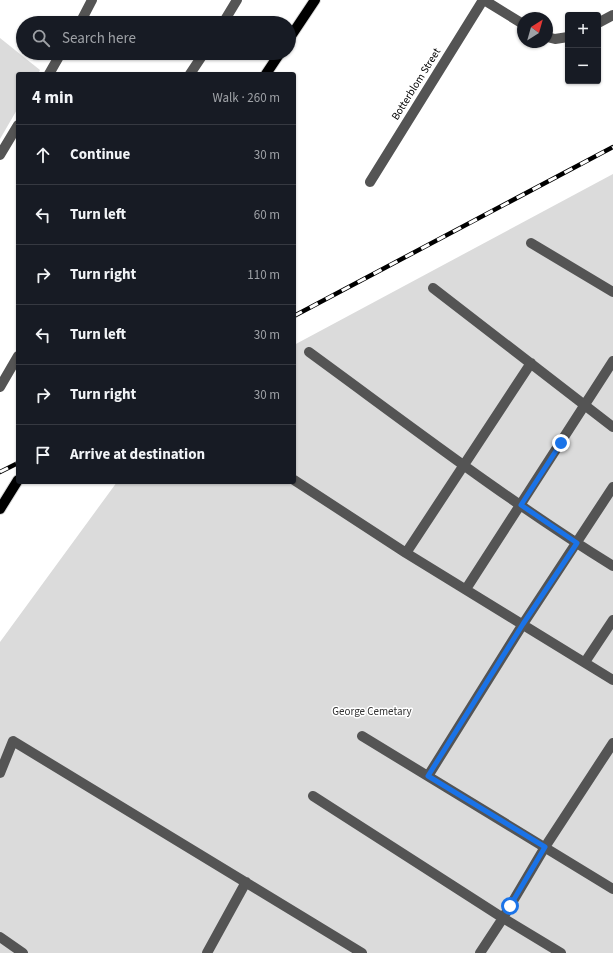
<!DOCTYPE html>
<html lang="en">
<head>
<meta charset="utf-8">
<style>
	body { margin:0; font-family:"Source Sans 3",sans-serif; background:#242831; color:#f1f3f6 }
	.controls { position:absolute; right:12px; top:12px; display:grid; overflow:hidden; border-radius:4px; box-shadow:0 1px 3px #0004 }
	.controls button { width:36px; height:36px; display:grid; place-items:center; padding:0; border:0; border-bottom:1px solid #363941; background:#171b24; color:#f1f3f6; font:20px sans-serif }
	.compass { position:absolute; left:517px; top:12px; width:36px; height:36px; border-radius:50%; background:#171b24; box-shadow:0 1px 3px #0004; rotate:37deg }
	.stop { position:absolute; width:12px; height:12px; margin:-9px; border:3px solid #1a73e8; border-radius:50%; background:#fff }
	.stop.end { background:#1a73e8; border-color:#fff; box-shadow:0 1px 4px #0008 }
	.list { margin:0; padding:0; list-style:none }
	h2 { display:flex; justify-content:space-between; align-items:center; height:52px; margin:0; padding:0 16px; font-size:17px }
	h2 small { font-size:13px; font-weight:400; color:#9ea1a6 }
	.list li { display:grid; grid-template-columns:26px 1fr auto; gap:12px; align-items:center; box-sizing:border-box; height:60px; padding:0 16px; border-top:1px solid #363941 }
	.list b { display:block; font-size:15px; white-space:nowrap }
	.list em { font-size:13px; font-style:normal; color:#9ea1a6 }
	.icon { flex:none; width:22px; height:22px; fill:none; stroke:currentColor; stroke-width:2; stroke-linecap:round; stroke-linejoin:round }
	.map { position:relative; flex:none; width:613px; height:953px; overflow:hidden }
	.search { position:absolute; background:#171b24; box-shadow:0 1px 3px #0004; left:16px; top:16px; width:280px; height:44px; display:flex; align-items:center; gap:10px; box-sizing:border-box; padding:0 14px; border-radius:22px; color:#9ea1a6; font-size:15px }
	.panel { position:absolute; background:#171b24; box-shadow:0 1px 3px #0004; left:16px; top:72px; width:280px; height:412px; border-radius:4px }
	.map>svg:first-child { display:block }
	.green { fill:#dbdbdb }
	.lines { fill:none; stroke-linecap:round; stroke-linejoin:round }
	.major-casing { stroke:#dbdbdb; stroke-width:12 }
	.minor { stroke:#545454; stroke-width:10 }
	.major { stroke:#000; stroke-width:10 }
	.rail-casing { stroke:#000; stroke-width:4.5 }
	.rail { stroke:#fff; stroke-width:3; stroke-dasharray:9; stroke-linecap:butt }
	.route { stroke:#1a73e8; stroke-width:5 }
	.labels { text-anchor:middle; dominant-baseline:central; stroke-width:3; stroke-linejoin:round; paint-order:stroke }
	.street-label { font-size:11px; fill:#000; stroke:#fff }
	.park-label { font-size:11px; fill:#323232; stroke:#fff }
</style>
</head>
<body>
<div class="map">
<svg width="613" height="953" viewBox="0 0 613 953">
	<rect width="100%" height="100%" fill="#fff"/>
	<path class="green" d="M0 38 40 70 38 74H18V108L0 139Z
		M613 174V953H0V642L117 482H294V345Z"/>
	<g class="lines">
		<g class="major-casing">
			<path id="major" d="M289 39 315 0
				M266 74 280 53
				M0 509 18 480"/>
		</g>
		<path class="minor" d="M484 0 523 24
			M80 23 92 0
			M223 23 237 0
			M598 23 613 15
			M547 37 555 39 568 37
			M49 74 61 53
			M190 74 204 53
			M0 155 18 125
			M370 182 483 0
			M531 243 613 292
			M433 288 613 427
			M309 352C409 425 508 501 613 566
			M0 387 18 356
			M294 480 406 553 613 680
			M406 553 531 363
			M466 589 613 361
			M585 662 613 620
			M362 736 613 889
			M0 773 13 741 362 953
			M428 776 523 624 613 487
			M313 796 503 918 561 953
			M0 937 23 953
			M207 953 246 882
			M480 953 503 918 545 847 613 743"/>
		<use href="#major" class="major"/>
		<g class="rail-casing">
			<path id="rail" d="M294 316 613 147
				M0 472 18 463"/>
		</g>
		<use href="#rail" class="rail"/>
	</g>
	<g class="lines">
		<path class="route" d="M510 906 545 847 428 776 523 624 577 543 521 505 561 443"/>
	</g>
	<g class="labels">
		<g class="street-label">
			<text transform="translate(416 84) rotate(-58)">Botterblom Street</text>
		</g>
		<g class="park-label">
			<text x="372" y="711">George Cemetary</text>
		</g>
	</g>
</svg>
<div class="controls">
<button>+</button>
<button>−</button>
</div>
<svg class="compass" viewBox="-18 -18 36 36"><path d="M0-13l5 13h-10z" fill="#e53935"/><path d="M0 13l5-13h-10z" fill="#9ea1a6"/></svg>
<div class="stop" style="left:510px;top:906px"></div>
<div class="stop end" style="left:561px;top:443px"></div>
<div class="search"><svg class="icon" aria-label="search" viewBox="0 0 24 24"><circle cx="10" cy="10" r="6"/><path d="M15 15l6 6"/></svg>Search here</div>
<section class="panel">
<h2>4 min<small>Walk · 260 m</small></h2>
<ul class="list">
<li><svg class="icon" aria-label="ahead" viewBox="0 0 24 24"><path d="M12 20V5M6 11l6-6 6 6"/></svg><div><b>Continue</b></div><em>30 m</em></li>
<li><svg class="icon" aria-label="left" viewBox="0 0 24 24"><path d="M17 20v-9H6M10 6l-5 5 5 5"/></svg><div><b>Turn left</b></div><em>60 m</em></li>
<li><svg class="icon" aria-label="right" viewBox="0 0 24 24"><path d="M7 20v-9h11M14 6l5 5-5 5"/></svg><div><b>Turn right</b></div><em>110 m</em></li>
<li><svg class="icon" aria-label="left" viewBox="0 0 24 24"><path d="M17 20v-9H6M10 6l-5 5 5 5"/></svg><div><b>Turn left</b></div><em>30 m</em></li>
<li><svg class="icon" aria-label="right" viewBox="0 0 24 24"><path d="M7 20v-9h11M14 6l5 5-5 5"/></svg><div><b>Turn right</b></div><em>30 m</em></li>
<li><svg class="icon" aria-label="arrive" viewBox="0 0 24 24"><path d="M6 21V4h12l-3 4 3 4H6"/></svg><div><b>Arrive at destination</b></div></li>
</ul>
</section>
</div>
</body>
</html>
